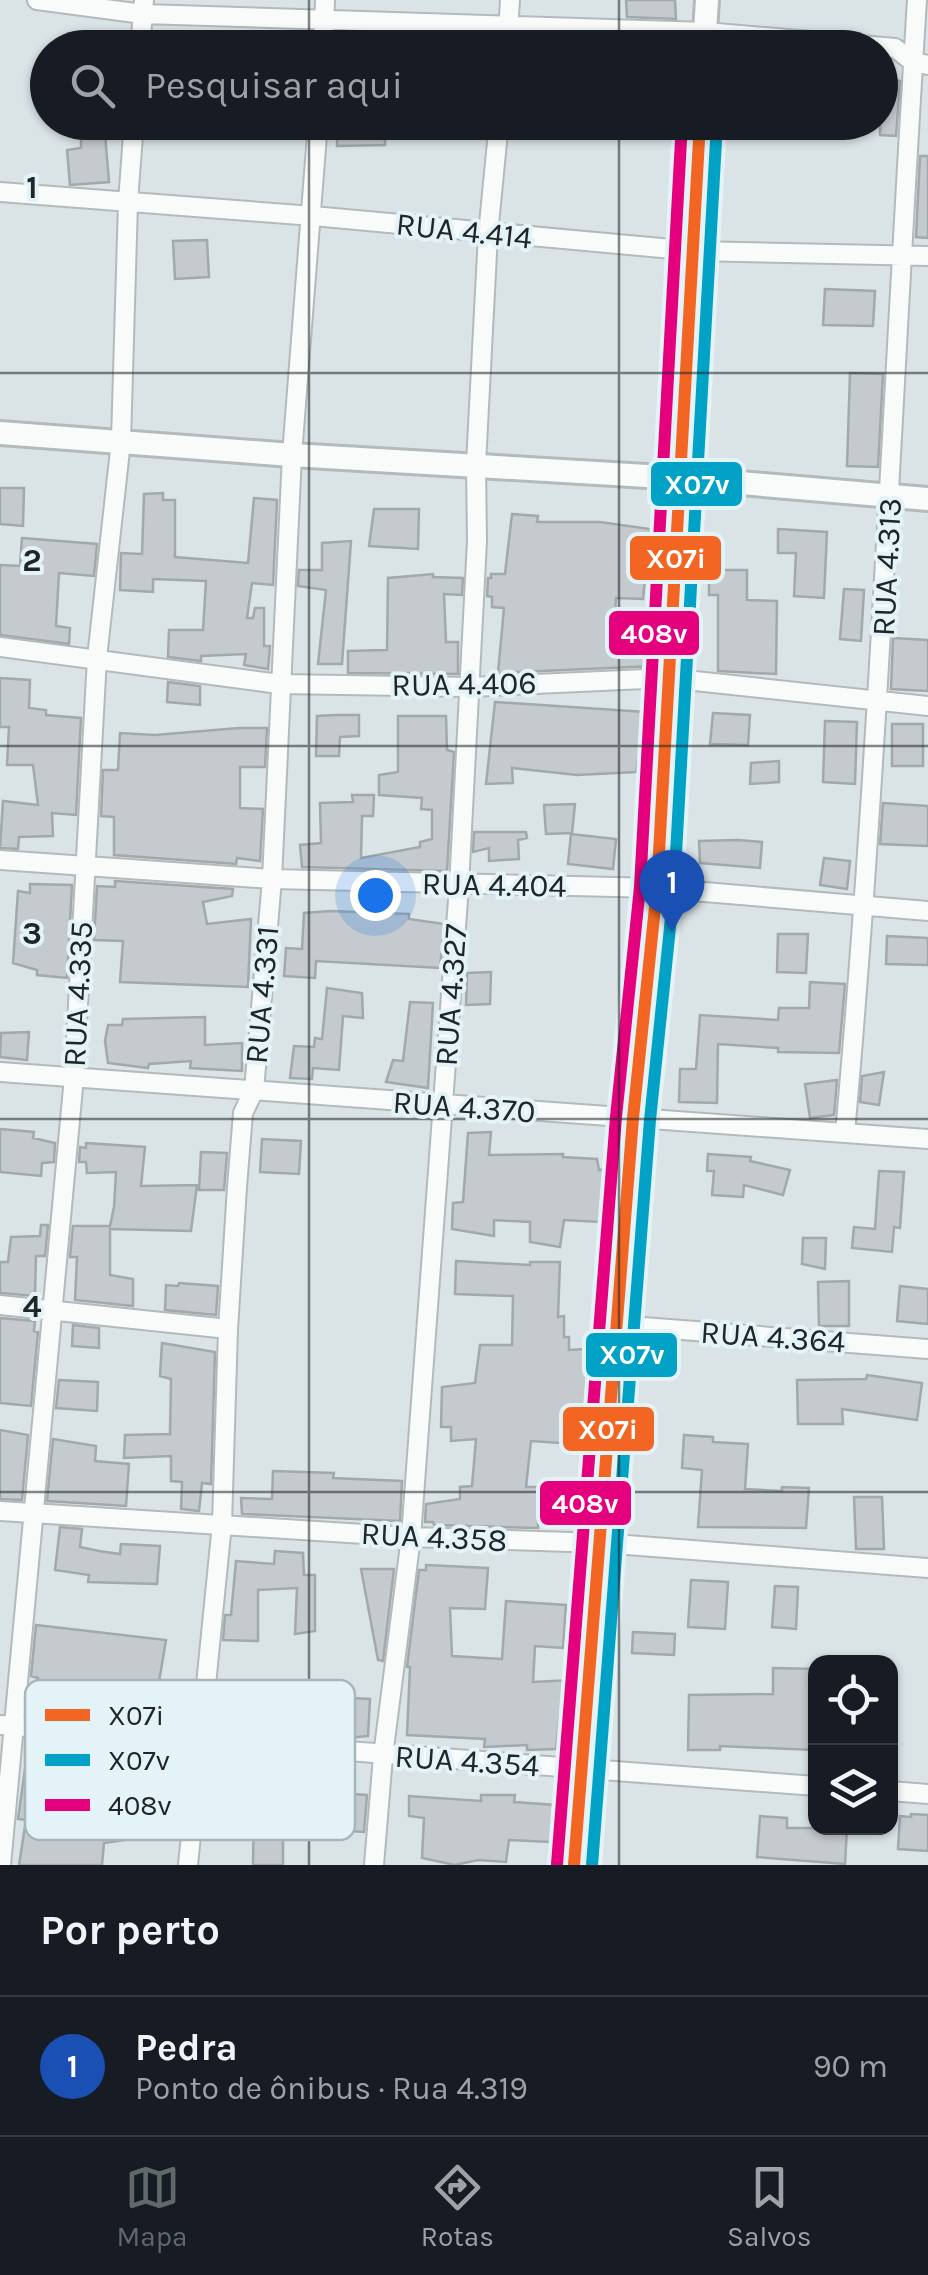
<!DOCTYPE html>
<html lang="pt">
<head>
<meta charset="utf-8">
<style>
	body { margin:0; font-family:Karla,sans-serif; background:#20242c; color:#f1f3f6 }
	.controls { position:absolute; right:30px; bottom:30px; display:grid; overflow:hidden; border-radius:20px; box-shadow:0 2px 8px #0004 }
	.controls button { width:90px; height:90px; display:grid; place-items:center; padding:0; border:0; border-bottom:2px solid #363941; background:#171b24; color:#f1f3f6; font:50px sans-serif }
	.you { position:absolute; left:375px; top:895px; width:35px; height:35px; margin:-25px; border:8px solid #fff; border-radius:50%; background:#1a73e8; box-shadow:0 0 0 15px #1a73e833 }
	.badge { display:grid; place-items:center; width:65px; height:65px; border-radius:50%; background:#61686a; color:#fff; font-size:32px; font-weight:700 }
	.pin { position:absolute; translate:-50% -82px; filter:drop-shadow(0 2px 5px #0008) }
	.pin::after { content:''; position:absolute; top:52px; width:35px; height:30px; background:inherit; clip-path:polygon(0 0,100% 0,50% 100%) }
	.list { margin:0; padding:0; list-style:none }
	h2 { display:flex; justify-content:space-between; align-items:center; height:130px; margin:0; padding:0 40px; font-size:42px }
	h2 small { font-size:32px; font-weight:400; color:#9ea1a6 }
	.list li { display:grid; grid-template-columns:65px 1fr auto; gap:30px; align-items:center; box-sizing:border-box; height:140px; padding:0 40px; border-top:2px solid #363941 }
	.list b { display:block; font-size:38px; white-space:nowrap }
	.list p { margin:0; font-size:32px; white-space:nowrap; color:#9ea1a6 }
	.list em { font-size:32px; font-style:normal; color:#9ea1a6 }
	.icon { flex:none; width:55px; height:55px; fill:none; stroke:currentColor; stroke-width:2; stroke-linecap:round; stroke-linejoin:round }
	.map { position:relative; flex:none; width:928px; height:1865px; overflow:hidden }
	.search { position:absolute; background:#171b24; box-shadow:0 2px 8px #0004; left:30px; right:30px; top:30px; height:110px; display:flex; align-items:center; gap:25px; box-sizing:border-box; padding:0 35px; border-radius:55px; color:#9ea1a6; font-size:38px }
	.sheet { height:270px; background:#171b24 }
	nav { display:flex; justify-content:space-around; align-items:center; box-sizing:border-box; height:140px; border-top:2px solid #363941; background:#171b24; font-size:28px; color:#9ea1a6 }
	nav a { display:grid; justify-items:center; gap:5px }
	nav .on { color:#61686a }
	.map>svg:first-child { display:block }
	.building { fill:#c4cacd; stroke:#a2a9ab; stroke-width:2.5 }
	.lines { fill:none; stroke-linecap:round; stroke-linejoin:round }
	.minor-casing { stroke:#b3babc; stroke-width:22 }
	.tertiary-casing { stroke:#b3babc; stroke-width:28 }
	.minor { stroke:#f9fbfb; stroke-width:18 }
	.tertiary { stroke:#f9fbfb; stroke-width:22 }
	.bus-1-casing { stroke:#e3f3f7; stroke-width:20 }
	.bus-2-casing { stroke:#e3f3f7; stroke-width:20 }
	.bus-3-casing { stroke:#e3f3f7; stroke-width:20 }
	.bus-1 { stroke:#f26522; stroke-width:12 }
	.bus-2 { stroke:#02a2c6; stroke-width:12 }
	.bus-3 { stroke:#e5007d; stroke-width:12 }
	.grid { fill:none; stroke:#202627; stroke-width:2.5; stroke-opacity:0.55 }
	.labels { text-anchor:middle; dominant-baseline:central; stroke-width:8; stroke-linejoin:round; paint-order:stroke }
	.street-label { font-size:32px; fill:#202627; stroke:#e3f3f7 }
	.key { fill:#e3f3f7; stroke:#a8b6b9; stroke-width:2.5 }
	.key-label { font-size:28px; fill:#202627 }
	.grid-label { font-size:32px; text-anchor:middle; font-weight:bold; fill:#202627; stroke:#e3f3f7; stroke-width:8; stroke-linejoin:round; paint-order:stroke }
	.line-badge { stroke:#e3f3f7; stroke-width:4 }
	.badge-label { font-size:28px; text-anchor:middle; font-weight:bold; fill:#fff }
</style>
</head>
<body>
<div class="map">
<svg width="928" height="1865" viewBox="0 0 928 1865">
	<rect width="100%" height="100%" fill="#dae3e6"/>
	<path class="building" d="M626 0H675L676 19 627 17Z
		M880 80 900 81 896 136 880 135Z
		M81 122H104L109 182 70 185 67 150 81 148Z
		M337 122H385V145L337 146Z
		M920 156H928V238L916 237Z
		M207 240 209 277 175 279 173 241Z
		M825 289 875 291 873 326 823 325Z
		M850 373 883 374 878 467 847 466Z
		M0 488H24L23 526 0 524Z
		M163 493V500H175V557L248 563 254 498 277 500 273 585 252 583 247 618H253L255 608H264V646H270L268 669 244 665 246 654 201 656V661L168 657 169 630H203L206 581 153 579V592L120 590 121 553 142 554 144 494Z
		M374 509H419L418 549 369 546Z
		M512 514 538 516 537 522H600L650 529 643 599 616 598 614 634H656L653 666 498 673 504 608 492 607V597L487 596 488 578H491V574H505Z
		M778 529 827 532 824 598 794 596 796 553H778Z
		M22 538 97 544 94 576 59 573 56 626 70 628 69 644 0 635V565L20 566Z
		M351 541 342 664H318L326 590 298 586 299 570H322V543Z
		M709 570H747V600L777 601 776 674 718 671V595H709Z
		M433 574V577L463 578 462 595 444 594 446 642H458V674L348 673V651L387 650 388 578Z
		M844 589 864 590 861 641 840 639Z
		M893 638 928 640V691L891 689Z
		M0 678 30 680 29 708 46 710V715L81 718 76 815 52 813 53 836 19 837 18 849 0 848 3 801 38 805 33 765H7L9 727H0Z
		M168 682 200 686V705L167 702Z
		M495 702 645 712 636 772 577 775 512 768 513 783 486 784Z
		M713 713 750 715 748 745 710 744Z
		M336 715H359V736L340 737 339 756H316L317 716Z
		M398 716H446L447 750 454 752 447 871 302 867 300 845 321 843 320 803 353 802 352 795H374L373 816H362L361 858 420 847V842L432 839V810L421 809 422 798 379 795V775L398 772Z
		M825 721 857 722 855 784 823 782Z
		M892 724H923V766H892Z
		M239 728H267L265 767H240V808L263 809 260 861 237 858 236 864 114 855V817L101 816 103 770H118L120 733 155 735Z
		M779 761V782L750 784 751 763Z
		M883 803 928 806V846L880 844Z
		M575 804 572 833 546 834 544 805Z
		M474 832H526L527 838 518 840 519 859 489 861V848L473 852Z
		M571 834 616 839 613 869 568 864Z
		M738 840 762 842 760 868 700 863 699 841Z
		M824 858 850 861 847 889 820 885Z
		M115 881 233 889 232 896 203 902 207 924 251 919 248 987 120 982 123 941 94 940 97 886 115 887Z
		M30 884 72 885 67 978 37 975V970L13 963 18 891 30 893Z
		M330 911 409 914V919L444 924 440 968 316 961 315 978 284 976 286 948 302 949 304 913Z
		M778 934H808L806 973 777 972Z
		M887 936 928 938V965L886 964Z
		M491 972 490 1004 466 1005 467 973Z
		M810 982 845 984 839 1053 778 1052V1048L718 1044 717 1103 679 1102 680 1069H696L700 1015 778 1020 779 1008H809Z
		M327 988 362 993 363 1018 343 1016 339 1070 313 1068 312 1079 290 1078 294 1046 314 1047 315 1038 322 1039Z
		M410 1002 433 1003 428 1088 386 1082 393 1060 403 1061Z
		M205 1017V1045L242 1043V1071L190 1068 191 1061 149 1064 148 1068 108 1063 105 1041 108 1025H122L123 1019Z
		M29 1032 27 1060 0 1057 1 1033Z
		M884 1072 879 1105 860 1102 862 1076Z
		M837 1080 834 1115 810 1118 805 1084Z
		M0 1129 34 1132 33 1138 55 1143 54 1162 42 1163 41 1176 0 1172Z
		M491 1132 489 1155 563 1154V1157L597 1159 599 1170 606 1169 600 1222 564 1220 560 1247 530 1242V1222L494 1220V1236L452 1229 453 1203 463 1202 468 1133Z
		M262 1139 301 1141 299 1174 260 1172Z
		M86 1143 145 1147 141 1186 197 1185 191 1231 110 1229V1275L133 1279V1306L75 1300 77 1257H70L73 1226H110L114 1207 116 1172 87 1173 86 1162H79L80 1147 86 1148Z
		M201 1152 227 1153 224 1190H199Z
		M708 1154 751 1157 750 1161 790 1170 783 1195 744 1185 743 1197 712 1195 714 1171H707Z
		M879 1171 904 1172 900 1228 894 1227 892 1252 852 1248 854 1227 875 1229Z
		M41 1225H48L45 1256H36L35 1296 0 1293V1262H8L11 1237 40 1236Z
		M803 1238H826L825 1269 802 1264Z
		M456 1261 530 1265V1262H560L558 1317 564 1316V1337H569V1350L584 1349V1354L587 1355 590 1445 531 1441 526 1487H575L573 1519H538V1528L434 1525 433 1522H425L426 1504 460 1499V1487L472 1486 476 1439 451 1441V1427H441L442 1387 475 1383 480 1345H512L513 1296 455 1294Z
		M849 1281V1326H819L818 1282Z
		M179 1283 218 1286 216 1315 165 1310 166 1285 178 1286Z
		M900 1286 928 1289V1324L897 1321Z
		M0 1318 35 1321 34 1331 38 1332 31 1406 0 1403Z
		M73 1325 99 1328V1348L72 1346Z
		M162 1343 215 1352 211 1484 202 1483 199 1511 181 1509 182 1482 171 1481V1456L124 1458 125 1435 170 1434 171 1379 160 1376Z
		M867 1375 922 1383 917 1420 842 1409 843 1424H798L797 1380 866 1379Z
		M59 1380 98 1382 97 1411 56 1408Z
		M0 1430 28 1435 22 1500 0 1499Z
		M684 1435 713 1437V1442L748 1444 745 1489 782 1491V1487L809 1488 806 1528 698 1527 702 1470 682 1468Z
		M53 1439 96 1446 95 1461 129 1464 126 1506 47 1501Z
		M273 1471 334 1473 333 1478 402 1481 400 1521 242 1514 241 1498 272 1499Z
		M854 1497H882L884 1549H856Z
		M60 1527 82 1529 80 1547 99 1551 120 1554 121 1544 160 1546 157 1584 88 1582 89 1575 55 1570Z
		M275 1551 303 1553 304 1575H315V1631L295 1634 297 1588 258 1590V1641L223 1640 225 1615H231L236 1561 274 1564Z
		M426 1565 488 1568 485 1609 450 1608 452 1656 502 1659 506 1601 566 1605 563 1648 535 1646 533 1682 571 1680 570 1704H561L556 1749 527 1750V1745L484 1747 485 1739 407 1735 410 1667H407L419 1570H426Z
		M361 1569H394L383 1661 378 1660Z
		M691 1580 728 1582 725 1629 688 1627Z
		M775 1586 798 1587 796 1629 772 1627Z
		M36 1625 166 1640 158 1688 189 1692 185 1723 157 1722V1710L81 1702 80 1709 34 1706 38 1678 31 1676Z
		M633 1632 675 1634 674 1655 632 1653Z
		M773 1668 816 1669 813 1750 720 1746V1750H688L689 1695 773 1694Z
		M297 1687 315 1688V1696L370 1699 368 1736 345 1738 293 1734 292 1698 296 1699Z
		M25 1769 64 1774 62 1789 78 1787 76 1794 89 1793V1804L150 1798 151 1794 176 1797V1828L137 1824 139 1838 104 1843 102 1865H19L26 1820 18 1819Z
		M307 1776 341 1777 339 1793 367 1795 364 1832 320 1829 319 1814 283 1812V1865H253L254 1800 209 1796 210 1784 307 1780Z
		M481 1795H515L514 1802 556 1805 551 1842 509 1840 506 1862 478 1860 455 1865 422 1858 424 1818 409 1816V1796L481 1801Z
		M911 1814 928 1815V1851L898 1849 900 1816 911 1817Z
		M760 1816 787 1818V1828H847L845 1864 757 1857Z"/>
	<g class="lines">
		<g class="minor-casing">
			<path id="minor" d="M37 0 143 14 705 32 895 48 913 62 928 65
				M140 48 144 0
				M323 48 325 0
				M507 48 510 0
				M0 192 313 216 694 251 928 256
				M0 647 279 684 469 687 667 678 928 706
				M0 860 272 879 657 888 928 911
				M0 1072 928 1139
				M845 1133C879 756 893 378 917 0
				M0 1305 228 1329
				M617 1325 928 1349
				M0 1511 411 1537 601 1543 928 1568
				M0 1725 816 1786
				M890 1791 928 1794
				M1 1865 74 1077 97 658 121 441 128 202 134 122
				M188 1865 222 1524 228 1329 237 1187 243 1113 254 1090 272 879 292 455 318 122
				M374 1865 383 1756 411 1537 459 886 477 541 476 464 488 234 499 122"/>
		</g>
		<g class="tertiary-casing">
			<path id="tertiary" d="M704 48 707 0
				M0 433 292 455 681 478 928 499
				M574 1865 633 1118 657 888 700 122"/>
		</g>
		<use href="#minor" class="minor"/>
		<use href="#tertiary" class="tertiary"/>
		<g class="bus-1-casing">
			<path id="bus-1" d="M574 1865 633 1118 657 888 700 122"/>
		</g>
		<g class="bus-2-casing">
			<path id="bus-2" d="M592 1865 650 1120 674 889 717 123"/>
		</g>
		<g class="bus-3-casing">
			<path id="bus-3" d="M557 1864 616 1117 640 887 682 122"/>
		</g>
		<use href="#bus-1" class="bus-1"/>
		<use href="#bus-2" class="bus-2"/>
		<use href="#bus-3" class="bus-3"/>
	</g>
	<path class="grid" d="M309 0V48M619 0V48M309 122V1865M619 122V1865M0 373H928M0 746H928M0 1119H928M0 1492H928"/>
	<g class="labels">
		<g class="street-label">
			<text transform="translate(464 231) rotate(6)">RUA 4.414</text>
			<text transform="translate(887 567) rotate(-87)">RUA 4.313</text>
			<text transform="translate(464 684) rotate(-1)">RUA 4.406</text>
			<text transform="translate(494 885) rotate(1)">RUA 4.404</text>
			<text transform="translate(78 994) rotate(-87)">RUA 4.335</text>
			<text transform="translate(262 995) rotate(-85)">RUA 4.331</text>
			<text transform="translate(451 995) rotate(-86)">RUA 4.327</text>
			<text transform="translate(464 1107) rotate(4)">RUA 4.370</text>
			<text transform="translate(773 1337) rotate(4)">RUA 4.364</text>
			<text transform="translate(434 1537) rotate(3)">RUA 4.358</text>
			<text transform="translate(467 1761) rotate(4)">RUA 4.354</text>
		</g>
	</g>
	<rect x="25" y="1680" width="330" height="160" rx="15" class="key"/>
	<rect x="45" y="1709" width="45" height="12" fill="#f26522"/>
	<rect x="45" y="1754" width="45" height="12" fill="#02a2c6"/>
	<rect x="45" y="1799" width="45" height="12" fill="#e5007d"/>
	<g class="key-label">
		<text x="108" y="1725">X07i</text>
		<text x="108" y="1770">X07v</text>
		<text x="108" y="1815">408v</text>
	</g>
	<g class="grid-label">
		<text x="32" y="198">1</text>
		<text x="32" y="571">2</text>
		<text x="32" y="944">3</text>
		<text x="32" y="1317">4</text>
	</g>
	<g class="line-badge">
		<rect x="649" y="460" width="95" height="48" rx="10" fill="#02a2c6"/>
		<rect x="628" y="534" width="95" height="48" rx="10" fill="#f26522"/>
		<rect x="607" y="609" width="94" height="48" rx="10" fill="#e5007d"/>
		<rect x="584" y="1331" width="95" height="48" rx="10" fill="#02a2c6"/>
		<rect x="561" y="1405" width="95" height="48" rx="10" fill="#f26522"/>
		<rect x="538" y="1479" width="95" height="48" rx="10" fill="#e5007d"/>
	</g>
	<g class="badge-label">
		<text x="697" y="494">X07v</text>
		<text x="676" y="568">X07i</text>
		<text x="654" y="643">408v</text>
		<text x="632" y="1364">X07v</text>
		<text x="608" y="1439">X07i</text>
		<text x="585" y="1513">408v</text>
	</g>
</svg>
<div class="controls">
<button><svg class="icon" aria-label="locate" viewBox="0 0 24 24"><circle cx="12" cy="12" r="6"/><path d="M12 2v4M12 18v4M2 12h4M18 12h4"/></svg></button>
<button><svg class="icon" aria-label="layers" viewBox="0 0 24 24"><path d="M12 4l9 5-9 5-9-5zM3 14l9 5 9-5"/></svg></button>
</div>
<div class="you"></div>
<div class="pin badge" style="left:672px;top:932px;background:#1a4fb4">1</div>
<div class="search"><svg class="icon" aria-label="search" viewBox="0 0 24 24"><circle cx="10" cy="10" r="6"/><path d="M15 15l6 6"/></svg>Pesquisar aqui</div>
</div>
<section class="sheet">
<h2>Por perto<small></small></h2>
<ul class="list">
<li><span class="badge" style="background:#1a4fb4">1</span><div><b>Pedra</b><p>Ponto de ônibus · Rua 4.319</p></div><em>90 m</em></li>
</ul>
</section>
<nav>
<a class="on"><svg class="icon" aria-label="map" viewBox="0 0 24 24"><path d="M3 6l6-2 6 2 6-2v14l-6 2-6-2-6 2zM9 4v14M15 6v14"/></svg>Mapa</a>
<a><svg class="icon" aria-label="directions" viewBox="0 0 24 24"><path d="M12 3l9 9-9 9-9-9zM9 14v-3h6M13 9l2 2-2 2"/></svg>Rotas</a>
<a><svg class="icon" aria-label="saved" viewBox="0 0 24 24"><path d="M7 4h10v16l-5-4-5 4z"/></svg>Salvos</a>
</nav>
</body>
</html>
